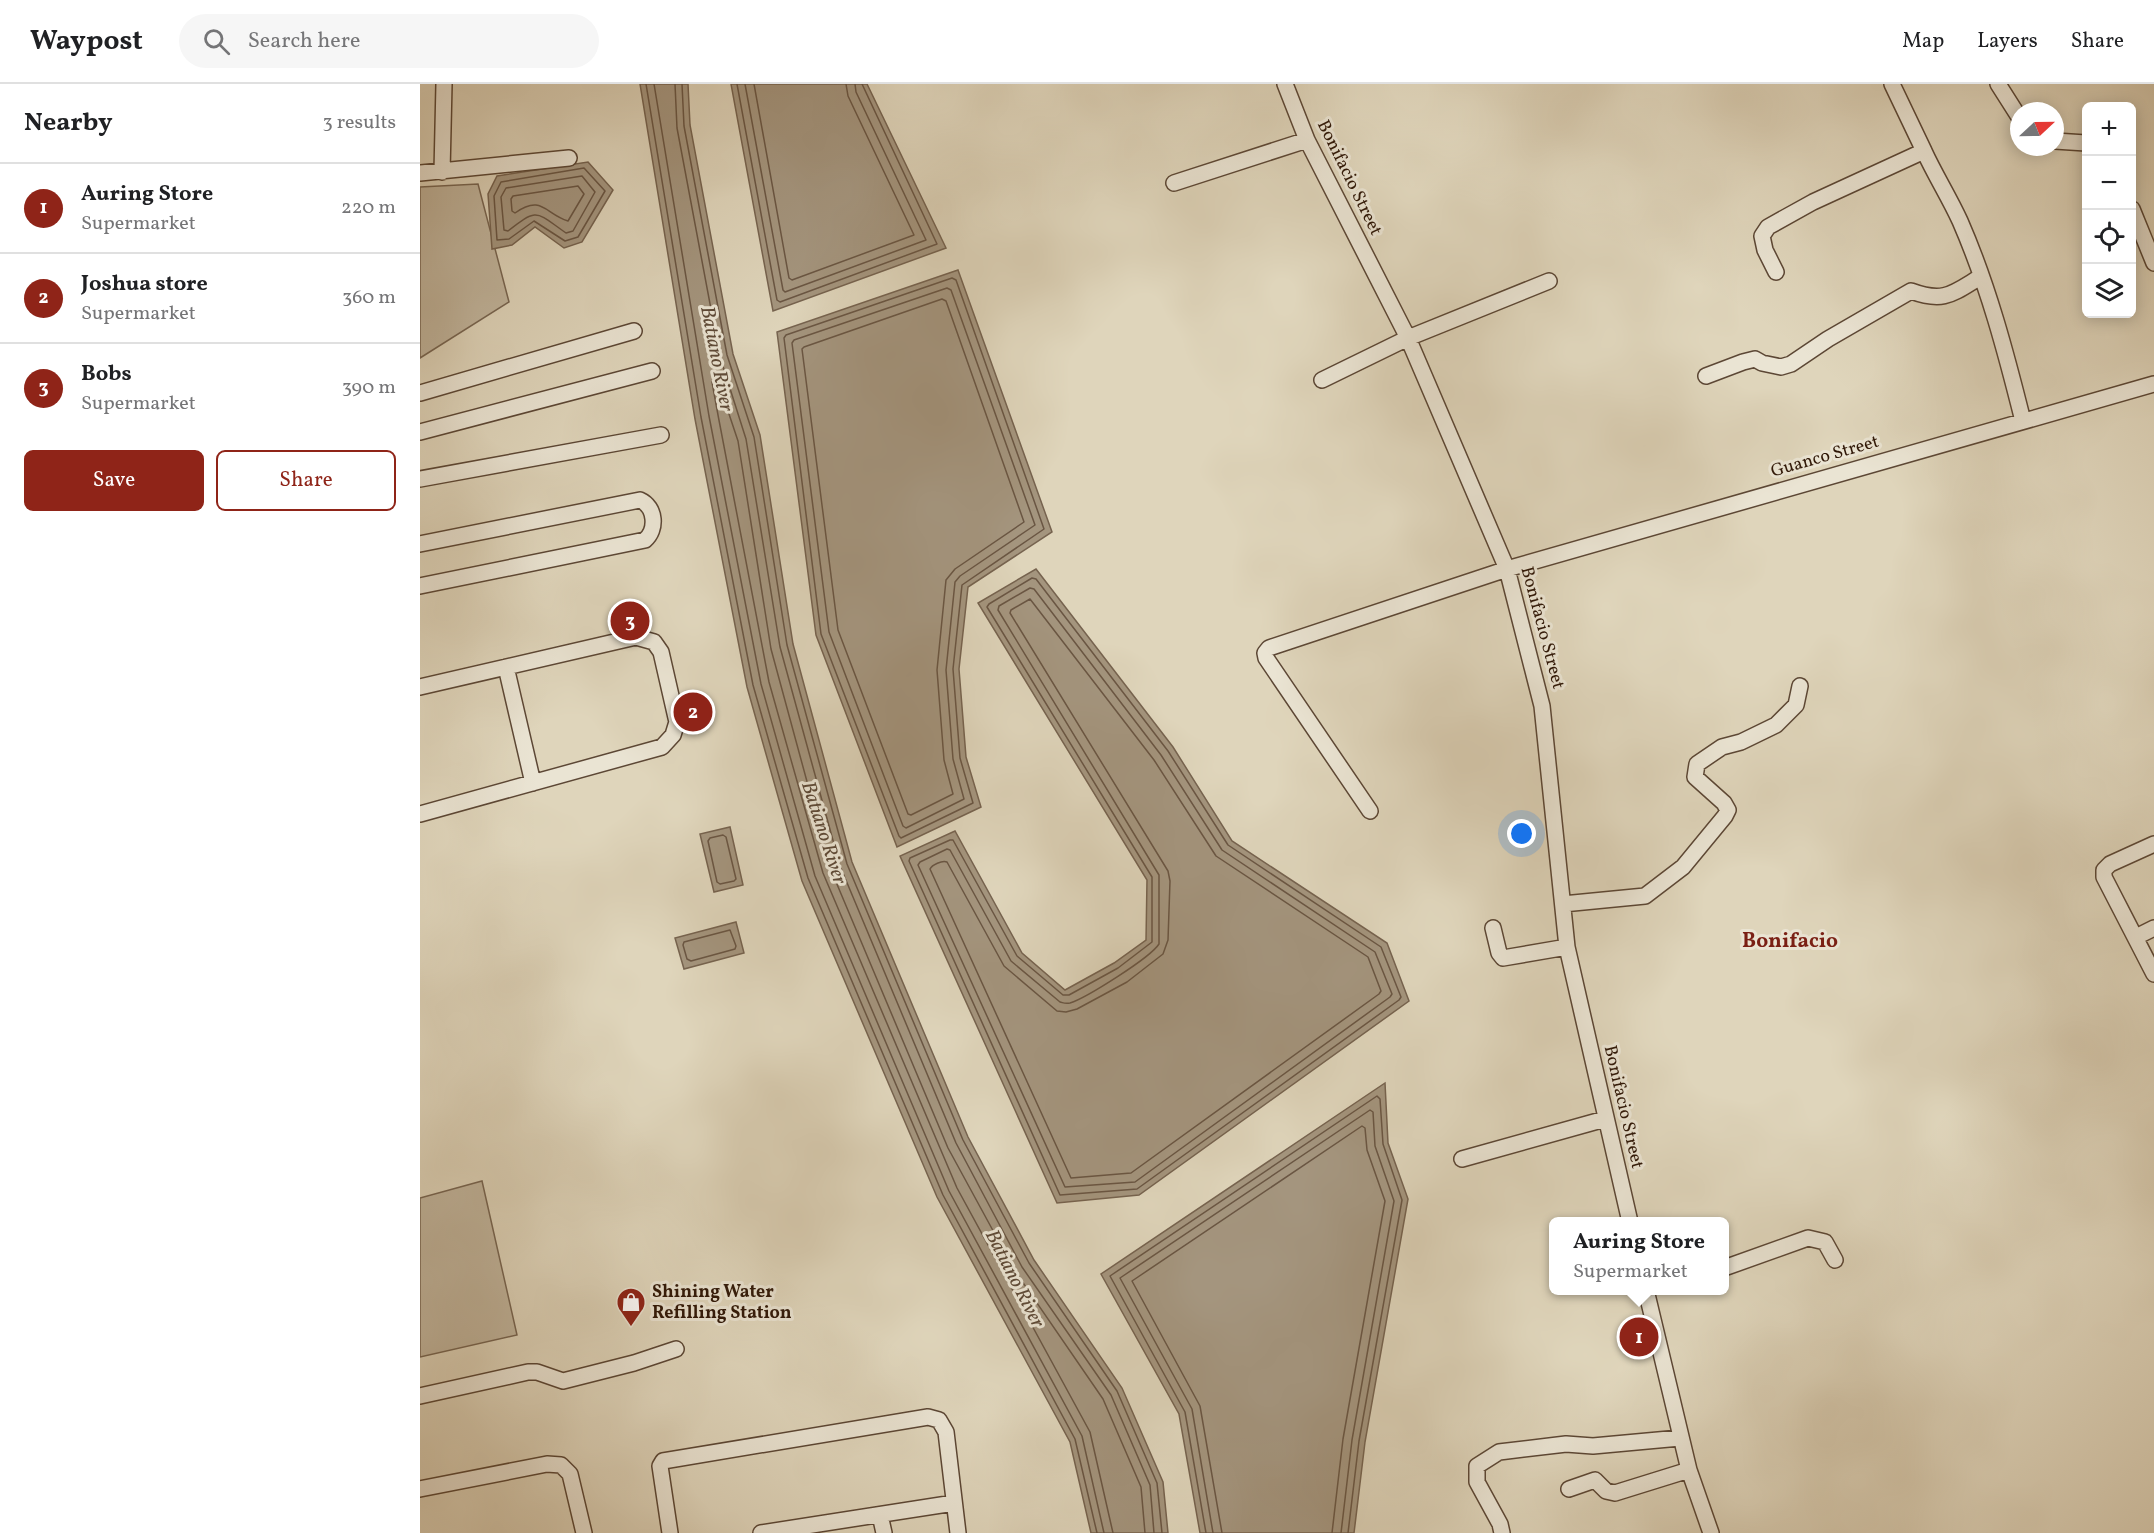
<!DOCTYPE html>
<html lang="en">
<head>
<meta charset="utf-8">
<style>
	body { margin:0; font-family:Vollkorn,serif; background:#f6f6f6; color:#202124 }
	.controls { position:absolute; right:18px; top:18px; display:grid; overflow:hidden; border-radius:9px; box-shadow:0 3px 15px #0003 }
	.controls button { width:54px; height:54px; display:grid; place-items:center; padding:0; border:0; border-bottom:2px solid #e0e0e0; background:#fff; color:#202124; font:30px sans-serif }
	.compass { position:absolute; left:1590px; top:18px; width:54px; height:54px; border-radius:50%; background:#fff; box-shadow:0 3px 15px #0003; rotate:68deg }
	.you { position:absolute; left:1102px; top:750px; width:21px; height:21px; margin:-15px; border:4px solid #fff; border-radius:50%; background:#1a73e8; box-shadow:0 0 0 9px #1a73e833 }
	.badge { display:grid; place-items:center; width:39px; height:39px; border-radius:50%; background:#8f2418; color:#fff; font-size:20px; font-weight:700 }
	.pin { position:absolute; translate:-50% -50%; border:3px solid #fff; box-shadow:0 2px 6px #0006 }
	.popup { position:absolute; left:1129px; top:1133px; width:180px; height:78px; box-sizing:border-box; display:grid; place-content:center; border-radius:9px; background:#fff; filter:drop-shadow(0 2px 4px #0005); font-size:20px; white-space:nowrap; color:#757577 }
	.popup b { font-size:22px; color:#202124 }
	.popup::after { content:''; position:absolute; left:50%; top:100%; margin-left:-12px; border:12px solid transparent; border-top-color:#fff }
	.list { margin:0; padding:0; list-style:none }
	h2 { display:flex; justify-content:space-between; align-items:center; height:78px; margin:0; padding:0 24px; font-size:26px }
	h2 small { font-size:20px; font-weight:400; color:#757577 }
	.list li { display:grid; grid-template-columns:39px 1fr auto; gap:18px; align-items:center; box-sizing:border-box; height:90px; padding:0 24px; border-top:2px solid #e0e0e0 }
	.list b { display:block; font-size:22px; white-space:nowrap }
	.list p { margin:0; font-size:20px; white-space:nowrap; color:#757577 }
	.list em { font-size:20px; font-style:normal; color:#757577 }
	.actions { display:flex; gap:12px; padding:18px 24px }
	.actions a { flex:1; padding:14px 0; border:2px solid #8f2418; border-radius:9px; text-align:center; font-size:21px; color:#8f2418 }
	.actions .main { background:#8f2418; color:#fff }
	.icon { flex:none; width:33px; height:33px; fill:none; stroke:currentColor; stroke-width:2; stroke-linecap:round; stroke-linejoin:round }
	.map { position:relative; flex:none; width:1734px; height:1449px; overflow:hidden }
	header { display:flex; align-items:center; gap:36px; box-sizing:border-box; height:84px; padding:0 30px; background:#fff; border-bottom:2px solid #e0e0e0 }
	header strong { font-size:28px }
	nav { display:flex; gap:33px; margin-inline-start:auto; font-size:21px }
	.search { width:420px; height:54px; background:#f6f6f6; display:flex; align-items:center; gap:15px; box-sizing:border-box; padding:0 21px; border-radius:33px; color:#757577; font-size:22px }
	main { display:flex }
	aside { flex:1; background:#fff }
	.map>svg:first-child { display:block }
	.green { fill:#c1b59d; stroke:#786652; stroke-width:1.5 }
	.water { fill:#a4957e; stroke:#76634f; stroke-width:1.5 }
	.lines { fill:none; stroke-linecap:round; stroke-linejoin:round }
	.shore { stroke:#6a5643; stroke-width:1.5 }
	.minor-casing { stroke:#5c4735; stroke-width:18 }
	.minor { stroke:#eae4d3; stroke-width:15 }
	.labels { text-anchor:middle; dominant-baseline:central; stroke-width:6; stroke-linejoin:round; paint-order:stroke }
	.street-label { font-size:18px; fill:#301808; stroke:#eae4d3 }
	.poi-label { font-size:18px; font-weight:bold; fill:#301808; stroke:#eae4d3; text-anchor:start }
	.water-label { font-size:20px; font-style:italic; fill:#5e4a37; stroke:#eae4d3 }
	.quarter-label { font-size:21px; font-weight:bold; fill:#7a1f14; stroke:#eae4d3 }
</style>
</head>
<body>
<header>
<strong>Waypost</strong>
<div class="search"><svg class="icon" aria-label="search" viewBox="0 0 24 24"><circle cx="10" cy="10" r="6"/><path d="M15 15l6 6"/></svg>Search here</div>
<nav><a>Map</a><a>Layers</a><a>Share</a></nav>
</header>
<main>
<aside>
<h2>Nearby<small>3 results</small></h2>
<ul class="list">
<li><span class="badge">1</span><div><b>Auring Store</b><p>Supermarket</p></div><em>220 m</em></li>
<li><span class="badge">2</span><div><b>Joshua store</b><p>Supermarket</p></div><em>360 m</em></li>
<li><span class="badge">3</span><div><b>Bobs</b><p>Supermarket</p></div><em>390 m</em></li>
</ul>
<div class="actions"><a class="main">Save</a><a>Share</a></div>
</aside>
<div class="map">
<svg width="1734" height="1449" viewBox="0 0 1734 1449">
	<rect width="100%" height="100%" fill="#dfd5bb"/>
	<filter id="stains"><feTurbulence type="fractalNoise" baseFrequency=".00333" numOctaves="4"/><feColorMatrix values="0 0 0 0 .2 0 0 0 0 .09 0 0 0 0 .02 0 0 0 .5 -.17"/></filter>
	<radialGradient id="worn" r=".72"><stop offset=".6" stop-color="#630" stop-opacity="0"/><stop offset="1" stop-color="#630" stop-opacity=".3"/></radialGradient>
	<path class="green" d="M58 100 89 218 0 274V103Z
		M62 1097 97 1251 0 1273V1114Z"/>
	<path class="water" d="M220 0H268L270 41 313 270 340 351 373 560 432 778 548 1053 614 1176 702 1304 743 1398 748 1449H671L650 1358 517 1113 382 797 327 603 275 335Z
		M311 0H447L526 164 353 227Z
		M168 78 193 106 162 158 144 164 115 143 92 161 72 165 68 110 77 92Z
		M538 186 632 448 548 503 539 585 546 673 561 723 477 763 396 551 357 248Z
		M616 485 753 663 812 757 967 859 989 917 719 1111 637 1119 480 772 535 747 602 869 645 906 694 879 726 856 727 796 558 519Z
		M310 743 323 801 294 808 280 750Z
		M316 838 324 869 264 885 255 854Z
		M965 999 968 1059 988 1115 945 1358 934 1449H780L759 1330 681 1190Z"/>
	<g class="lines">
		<path class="shore" d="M226 0 281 333 333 601 388 794 523 1111 655 1355 677 1449
			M234 0 289 332 341 600 395 792 529 1107 662 1352 684 1449
			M255 0 257 44 300 273 326 355 360 563 420 782 536 1059 602 1183 691 1311 730 1401 734 1449
			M262 0 264 42 307 271 334 353 367 561 427 780 543 1056 609 1179 697 1307 737 1399 742 1449
			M317 0 357 216 360 218 517 160 442 0
			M325 0 363 206 365 208 506 156 436 8 435 0
			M334 0 369 194 372 196 494 151 428 12 426 0
			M164 84 185 107 158 153 145 157 114 137 89 155 77 156 74 112 81 98Z
			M162 92 175 108 153 147 146 149C116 128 118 123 88 147L84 146 81 113 86 104Z
			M158 102 164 110 148 137C125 130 122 110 95 129L92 127 91 115 93 112Z
			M532 194 536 196 624 445 542 501 533 585 540 674 553 719 481 754 479 752 401 550 364 254 366 251Z
			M527 204 531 206 615 441 540 492 535 498 526 586 533 675 544 715 486 744 483 742 409 548 372 259 374 256Z
			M522 215 526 217 604 438 535 485 526 496 517 586 524 676 533 710 491 731 488 730 418 546 382 265 384 263Z
			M612 494 616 495 748 667 808 761 961 863 981 913 979 916 717 1105 640 1111 489 777 490 774 530 756H533L597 872 643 911H649L698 884 732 858V793L567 523 569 520Z
			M610 504 614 505 741 671 802 766 955 868 972 910 970 913 715 1098 645 1103 498 781 500 778 527 765 530 766 591 877 640 918C644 919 645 920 650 919 666 914 730 874 739 860V791L578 526 579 522Z
			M610 515 734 676 796 772 948 873 961 907 959 910 711 1089 651 1094 510 785C512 781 522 776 527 778L584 882 637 927 646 928 657 925 707 898 743 870 748 856 750 797 748 787 590 529 591 526Z
			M303 751 306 753 316 795 314 797 300 800 297 798 288 757 290 754Z
			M310 846 316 862 315 865 271 877 267 875 263 861 264 858Z
			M693 1449 670 1348 537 1104 403 789 349 598 298 331 292 298 294 295 298 297 318 357 351 565 411 786 528 1064 595 1187 683 1315 721 1403 725 1449
			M786 1449 765 1328 690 1192 957 1012 960 1015 963 1060 982 1116 939 1357 928 1449
			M793 1449 772 1325 700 1194 950 1026 953 1028 955 1062 974 1117 932 1356 921 1449
			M802 1449 780 1322 712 1197 942 1042 945 1044 947 1066 965 1117 923 1355 912 1449"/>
		<g class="minor-casing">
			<path id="minor" d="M865 0 887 56 988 254 1087 485 1122 622 1147 863 1210 1138
				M1472 0 1504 67
				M1578 0 1599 33
				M1635 57 1666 59
				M22 88 24 0
				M0 89 149 74
				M754 99 887 56
				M1712 125 1734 179
				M1356 188 1345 166 1342 152 1348 143 1393 118 1504 67C1515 91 1529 113 1540 137 1568 201 1586 269 1603 337
				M1286 292 1323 278 1335 275 1342 279 1361 283 1371 280 1408 255 1491 207C1524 219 1532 210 1560 193
				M902 296 988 254 1129 197
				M0 309 214 247
				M0 348 232 287
				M0 395 241 351
				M0 460 220 416C236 423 237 446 225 456L0 502
				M86 583 113 699
				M0 603 216 553 234 558 241 568 257 638 253 651 242 663 0 730
				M950 727 846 574 845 569 849 564 1087 485 1734 300
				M1734 760 1690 780 1684 786V793L1734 890
				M1143 820 1225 812 1263 783 1305 732 1308 726 1304 719 1275 693 1277 680 1302 663 1321 658 1356 641 1376 621 1380 602
				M1073 844 1079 869 1083 874 1147 863
				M1716 853 1734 844
				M1042 1075 1185 1035
				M1304 1184 1388 1154 1405 1158 1415 1176
				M1226 1206 1269 1386 1291 1449
				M0 1312 108 1288H117L143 1297 214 1279 256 1265
				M0 1405 127 1380 141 1381 150 1390 164 1449
				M1149 1405 1175 1396 1186 1407 1195 1409 1269 1386
				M460 1431 464 1449
				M250 1449 240 1382 243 1377 508 1333 519 1336 526 1348 538 1449
				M341 1449 534 1419
				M1082 1449 1080 1440 1057 1398V1382L1079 1368 1146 1360 1173 1362 1260 1354"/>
		</g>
		<use href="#minor" class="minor"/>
	</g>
	<defs>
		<g id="shop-pin" transform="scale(1.5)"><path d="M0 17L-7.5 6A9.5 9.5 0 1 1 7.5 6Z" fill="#8f2418" stroke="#eae4d3"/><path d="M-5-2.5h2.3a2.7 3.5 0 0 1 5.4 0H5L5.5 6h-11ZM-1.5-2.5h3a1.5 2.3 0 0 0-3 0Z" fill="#fff"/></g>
	</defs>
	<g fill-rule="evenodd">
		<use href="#shop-pin" x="211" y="1218"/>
	</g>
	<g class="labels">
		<g class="street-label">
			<text transform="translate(929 94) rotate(64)">Bonifacio Street</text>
			<text transform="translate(1405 373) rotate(-16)">Guanco Street</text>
			<text transform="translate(1122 544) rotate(75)">Bonifacio Street</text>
			<text transform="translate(1203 1023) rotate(77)">Bonifacio Street</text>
		</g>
		<g class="poi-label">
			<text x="232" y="1208">Shining Water<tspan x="232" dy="21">Refilling Station</tspan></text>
		</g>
		<g class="water-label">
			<text transform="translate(296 275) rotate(79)">Batiano River</text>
			<text transform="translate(403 749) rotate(72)">Batiano River</text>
			<text transform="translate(594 1195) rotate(63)">Batiano River</text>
		</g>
		<g class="quarter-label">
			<text x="1370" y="857">Bonifacio</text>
		</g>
	</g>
	<rect width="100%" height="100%" filter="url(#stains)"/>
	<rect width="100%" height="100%" fill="url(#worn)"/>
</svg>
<div class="controls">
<button>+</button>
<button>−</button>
<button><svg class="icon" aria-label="locate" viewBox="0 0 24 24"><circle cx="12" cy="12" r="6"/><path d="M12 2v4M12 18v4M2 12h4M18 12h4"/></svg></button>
<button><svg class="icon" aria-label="layers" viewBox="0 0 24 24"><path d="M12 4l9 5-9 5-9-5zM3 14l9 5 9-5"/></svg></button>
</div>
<svg class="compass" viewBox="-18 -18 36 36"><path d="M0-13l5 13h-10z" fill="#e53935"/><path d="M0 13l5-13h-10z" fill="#757577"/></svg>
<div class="you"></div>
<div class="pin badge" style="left:1219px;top:1253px">1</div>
<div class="popup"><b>Auring Store</b>Supermarket</div>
<div class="pin badge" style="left:273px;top:628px">2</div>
<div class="pin badge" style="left:210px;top:537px">3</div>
</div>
</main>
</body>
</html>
